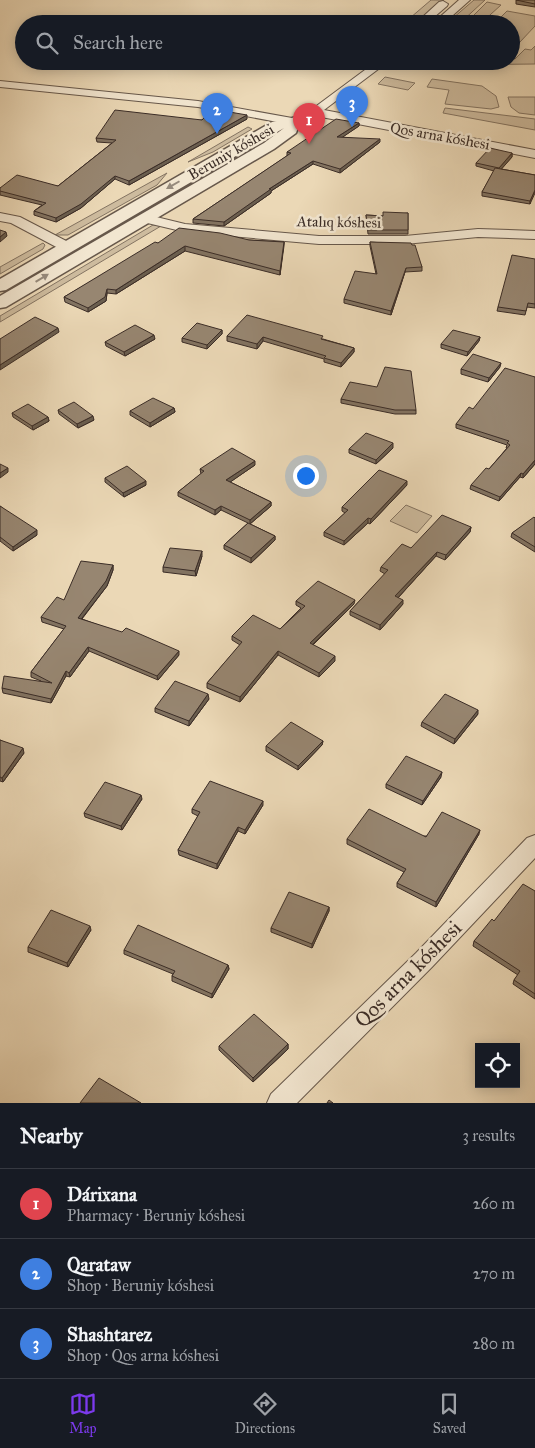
<!DOCTYPE html>
<html lang="en">
<head>
<meta charset="utf-8">
<style>
	body { margin:0; font-family:"IM FELL Great Primer",serif; background:#242831; color:#f1f3f6 }
	.controls { position:absolute; right:15px; bottom:15px; display:grid; overflow:hidden; border-radius:0px; box-shadow:0 2px 12px #0003 }
	.controls button { width:45px; height:45px; display:grid; place-items:center; padding:0; border:0; border-bottom:1px solid #363941; background:#171b24; color:#f1f3f6; font:25px sans-serif }
	.you { position:absolute; left:305px; top:475px; width:18px; height:18px; margin:-12px; border:4px solid #fff; border-radius:50%; background:#1a73e8; box-shadow:0 0 0 8px #1a73e833 }
	.badge { display:grid; place-items:center; width:32px; height:32px; border-radius:50%; background:#7c3aed; color:#fff; font-size:16px; font-weight:700 }
	.pin { position:absolute; translate:-50% -41px; filter:drop-shadow(0 1px 2px #0008) }
	.pin::after { content:''; position:absolute; top:26px; width:18px; height:15px; background:inherit; clip-path:polygon(0 0,100% 0,50% 100%) }
	.list { margin:0; padding:0; list-style:none }
	h2 { display:flex; justify-content:space-between; align-items:center; height:65px; margin:0; padding:0 20px; font-size:21px }
	h2 small { font-size:16px; font-weight:400; color:#9ea1a6 }
	.list li { display:grid; grid-template-columns:32px 1fr auto; gap:15px; align-items:center; box-sizing:border-box; height:70px; padding:0 20px; border-top:1px solid #363941 }
	.list b { display:block; font-size:19px; white-space:nowrap }
	.list p { margin:0; font-size:16px; white-space:nowrap; color:#9ea1a6 }
	.list em { font-size:16px; font-style:normal; color:#9ea1a6 }
	.icon { flex:none; width:28px; height:28px; fill:none; stroke:currentColor; stroke-width:2; stroke-linecap:round; stroke-linejoin:round }
	.map { position:relative; flex:none; width:535px; height:1103px; overflow:hidden }
	.search { position:absolute; background:#171b24; box-shadow:0 2px 12px #0003; left:15px; right:15px; top:15px; height:55px; display:flex; align-items:center; gap:12px; box-sizing:border-box; padding:0 18px; border-radius:28px; color:#9ea1a6; font-size:19px }
	.sheet { height:275px; background:#171b24 }
	nav { display:flex; justify-content:space-around; align-items:center; box-sizing:border-box; height:70px; border-top:1px solid #363941; background:#171b24; font-size:14px; color:#9ea1a6 }
	nav a { display:grid; justify-items:center; gap:2px }
	nav .on { color:#7c3aed }
	.map>svg:first-child { display:block }
	.green { fill:#cdbb9e; stroke:#847462 }
	.lines { fill:none; stroke-linecap:round; stroke-linejoin:round }
	.minor-casing { stroke:#67584b; stroke-width:2 }
	.tertiary-casing { stroke:#67584b; stroke-width:3 }
	.minor { fill:#f2e6d0; fill-rule:evenodd }
	.tertiary { fill:#f2e6d0; fill-rule:evenodd }
	.wall { fill:#827361; stroke:#3b2d27 }
	.shaded-wall { fill:#6a5e4f; stroke:#3b2d27 }
	.building { fill:#978671; stroke:#3b2d27 }
	.oneway { fill:#968a7c }
	.labels { text-anchor:middle; dominant-baseline:central; stroke-width:5; stroke-linejoin:round; paint-order:stroke }
	.far-street-label { font-size:15px; fill:#3b2d27; stroke:#f2e6d0 }
	.near-street-label { font-size:21px; fill:#3b2d27; stroke:#f2e6d0 }
</style>
</head>
<body>
<div class="map">
<svg width="535" height="1103" viewBox="0 0 535 1103">
	<rect width="100%" height="100%" fill="#ebd8b6"/>
	<filter id="stains"><feTurbulence type="fractalNoise" baseFrequency=".004" numOctaves="4"/><feColorMatrix values="0 0 0 0 .2 0 0 0 0 .09 0 0 0 0 .02 0 0 0 .5 -.17"/></filter>
	<radialGradient id="worn" r=".72"><stop offset=".6" stop-color="#630" stop-opacity="0"/><stop offset="1" stop-color="#630" stop-opacity=".3"/></radialGradient>
	<path class="green" d="M431 0H444L416 24H403Z
		M474 0H485L459 24H446Z
		M487 2 501 5 480 24H465Z
		M507 11 535 16V26L520 42 511 40V24H494Z
		M535 46V64L448 65V61H511V58L515 59 525 49 531 50Z
		M385 77 415 83 408 90 378 84Z
		M432 79 482 86 496 96 499 107 491 109 445 104 449 90 427 87Z
		M508 97H535V115L519 113 511 107Z
		M445 108 535 119V130L443 113Z
		M248 127 252 129 213 152 188 162Z
		M167 173 157 185 68 235H55Z
		M153 225 161 226 0 322V316Z
		M43 243 45 245 43 249 0 274V267Z
		M406 505 432 516 417 533 390 521Z"/>
	<g class="lines">
		<g class="minor-casing">
			<path id="minor" d="M459 0H470L443 24H432Z
				M443 1 448 4 447 6 426 24H415L439 2Z
				M377 61H389L324 110 535 150V158L316 116 293 125 198 107 0 87V81L198 101 292 118 311 110Z
				M0 213 20 217 72 244 74 247 67 251 62 250 11 223 0 221Z
				M144 214 185 224 319 236H405L478 229 535 231V239L478 237 405 244H319L185 232 139 221 138 218Z
				M535 835V858L432 967 297 1103H267L271 1094 416 953 527 838Z"/>
		</g>
		<g class="tertiary-casing">
			<path id="tertiary" d="M293 118 300 122 296 133 274 149 6 307 0 308V296L264 143 284 128 6 290 0 291V279L272 122Z"/>
		</g>
		<use href="#minor" class="minor"/>
		<use href="#tertiary" class="tertiary"/>
	</g>
	<path class="wall" d="M516 0H535V7L516 4Z
		M247 119 129 185 115 179 81 208 56 222 34 215V211L42 205 0 195V188L58 186 112 143 97 142 96 138 202 120Z
		M359 123V126L342 137 380 142 340 173 313 164 271 191V193L224 226 193 223V219L287 156V152Z
		M512 153V157L501 169 535 175 530 204 482 196V192L494 171 476 166V163Z
		M408 213V234H368L366 215 383 216Z
		M249 240 284 242 280 275 185 251 116 294 107 293 106 301 88 312 65 302 64 297 158 243Z
		M370 242 412 245 422 267V271L405 272 391 315 344 303V299L376 274 370 246Z
		M535 259V308L527 307 525 315 497 311 498 307Z
		M222 330V334L207 349 182 342V338Z
		M227 336 323 339 354 348V352L341 367 324 362V359L263 341 257 349 227 341Z
		M480 337 479 341 467 356 441 348V344Z
		M155 339 125 356 106 346 105 342Z
		M500 367 488 382 461 374V369Z
		M535 377V464L523 478 520 477 499 501 470 489 471 485 489 469 507 448H506L507 445 456 428V424L473 409Z
		M341 399 416 410V414H395L341 403Z
		M174 408 175 412 150 427 130 415V411Z
		M58 410 94 420 78 428 59 414Z
		M12 413 48 417 49 421 33 430 13 417Z
		M393 448 376 464 349 453V449Z
		M255 465 230 482 271 502V506L250 524 275 536V540L251 563 224 549V545L248 523 221 510 215 515 178 496V492L201 474 200 469Z
		M105 478 146 485 124 497 105 482Z
		M407 485 370 524 368 523 344 545 324 536V532L345 513 342 511V507Z
		M0 506 37 535 13 551 0 541Z
		M535 518V552L511 537 512 533Z
		M471 527 470 532 445 560 436 556 398 598 403 604 380 630 350 615V611L385 574 380 571 381 567 411 548Z
		M202 556 196 576 163 572V567Z
		M113 565V570L107 586 82 619 179 655 158 680 89 651 70 677 66 676 51 703 3 693 2 688 41 681 31 677V672L64 629 42 622 41 617Z
		M296 601 354 604 313 645 335 661 319 677 278 655 240 702 207 688V683L240 645 232 640V636L280 629 301 608 296 605Z
		M209 699 189 726 155 712V708Z
		M478 714 454 744 421 726 422 722Z
		M0 740 24 753 3 782 0 781Z
		M323 741 322 745 298 770 266 751V746Z
		M441 777 422 805 386 788V784Z
		M142 799 122 830 85 817 84 813Z
		M263 805 245 834 238 831 217 869 179 855 178 850 198 816 192 813V809Z
		M479 834 436 907 397 887V883L404 872 347 844V839Z
		M535 891V999L513 984 514 980 518 975 473 946 474 941 494 921Z
		M329 907V911L312 948 271 932V928Z
		M91 930 68 967 28 952V947Z
		M124 950 228 965 229 969 212 998 172 981V976L173 974 124 954Z
		M288 1044V1049L253 1082 219 1050V1046Z"/>
	<path class="shaded-wall" d="M247 115V119L129 185V181Z
		M359 123V126L337 141V137Z
		M380 139V142L340 173V169Z
		M512 153V157L499 172V168Z
		M313 161V164L271 191V193L224 226V222L269 189Z
		M115 176V179L81 208 56 222V218Z
		M535 190V193L530 204V201Z
		M6 232 7 236 0 242V237Z
		M284 242V246L280 275V271Z
		M185 246V251L116 294V290Z
		M406 268 405 272 391 315V311Z
		M107 289V293L106 301 88 312V308Z
		M58 328 59 332 0 370V365Z
		M222 330V334L207 349V345Z
		M154 335 155 339 125 356 124 352Z
		M263 337V341L257 349V344Z
		M480 337 479 341 467 356 468 352Z
		M354 348V352L341 367V363Z
		M501 363 500 367 488 382 489 378Z
		M174 408 175 412 150 427V423Z
		M93 416 94 420 78 428 77 424Z
		M48 417 49 421 33 430 32 426Z
		M393 443V448L376 464V460Z
		M535 460V464L523 478V474Z
		M255 461V465L226 485V480Z
		M8 468V472L0 478V473Z
		M521 473 520 477 499 501 500 497Z
		M146 481V485L124 497 123 493Z
		M407 481V485L370 524 371 519Z
		M271 502V506L250 524V520Z
		M221 506V510L215 515V510Z
		M368 518V523L344 545V541Z
		M471 527 470 532 445 560 446 555Z
		M37 530V535L13 551V547Z
		M275 536V540L251 563V558Z
		M202 551V556L196 576 195 571Z
		M437 552 436 556 395 601V596Z
		M113 565V570L107 586 79 622 78 618Z
		M355 600 354 604 310 647V643Z
		M403 600V604L380 630V625Z
		M88 647 89 651 70 677 69 673Z
		M179 651V655L158 680 157 676Z
		M278 651V655L240 702V697Z
		M335 656V661L319 677V673Z
		M66 671V676L51 703V699Z
		M208 694 209 699 189 726V721Z
		M478 710V714L454 744 455 739Z
		M323 741 322 745 298 770V766Z
		M23 748 24 753 3 782 2 778Z
		M442 772 441 777 422 805 423 801Z
		M141 795 142 799 122 830 121 826Z
		M263 801V805L245 834V830Z
		M238 827V831L217 869V864Z
		M480 830 479 834 436 907V902Z
		M329 907V911L312 948V944Z
		M90 926 91 930 68 967 67 963Z
		M228 965 229 969 212 998V994Z
		M288 1044V1049L253 1082V1078Z"/>
	<path class="building" d="M516 0H535V4Z
		M212 109 247 115 129 181 115 176 81 204 56 218 34 211 46 203 0 191V188L17 175 58 186 116 140 96 138 115 110 202 120Z
		M336 119 359 123 337 137 380 139 340 169 313 161 269 189H271L224 222 193 219 291 153 287 152Z
		M490 148 512 153 499 168 476 163Z
		M495 168 535 175V190L530 201 482 192Z
		M383 212 408 213V230H368L366 215 383 216Z
		M179 228 220 233 249 240 284 242 280 271 185 246 116 290 107 289 105 297 88 308 64 297 155 242 158 243Z
		M0 230 6 232 0 237Z
		M370 242 411 243 412 245H415L422 267 406 268 391 311 344 299 355 271 377 274Z
		M512 255 535 259V304L528 303 526 311 498 307Z
		M247 315 323 336 321 339 354 348 341 363 324 358 326 356 263 337 257 344 227 336Z
		M35 317 58 328 0 365V339Z
		M197 323 222 330 207 345 182 338Z
		M135 325 154 335 124 352 105 342Z
		M453 330 480 337 468 352 441 344Z
		M473 354 501 363 489 378 461 369Z
		M385 367 411 371 416 410H395L341 399 350 382 377 387Z
		M505 368 535 377V460L523 474 521 473 500 497 471 485 486 468 489 469 510 445 507 443 509 441 456 424 469 407 473 409Z
		M153 398 174 408 150 423 130 411Z
		M74 402 93 416 77 424 58 410Z
		M28 404 48 417 32 426 12 413Z
		M366 433 393 443 376 460 349 449Z
		M232 448 255 461 226 480 271 502 250 520 221 506 215 510 178 492 204 471 200 469Z
		M0 464 8 468 0 473Z
		M127 466 146 481 123 493 105 478Z
		M379 470 407 481 371 519 368 518 344 541 324 532 348 510 342 507Z
		M0 506 37 530 13 547 0 537Z
		M442 515 471 527 446 555 437 552 395 596 403 600 380 625 350 611 388 570 381 567 402 544 411 548Z
		M534 517 535 518V547L512 533Z
		M248 523 275 536 251 558 224 545Z
		M170 548 202 551 195 571 163 567Z
		M81 561 113 565 106 581 78 618 122 632 126 628 179 651 157 676 88 647 69 673 66 671 51 699 2 688 4 676 52 683 31 672 66 626 41 617 57 597 64 600Z
		M318 581 355 600 310 643 335 656 319 673 278 651 240 697 207 683 242 642 232 636 253 615 280 629 305 606 296 601Z
		M175 681 208 694 189 721 155 708Z
		M445 694 478 710 455 739 422 722Z
		M291 722 323 741 298 766 266 746Z
		M0 740 23 748 2 778 0 777Z
		M406 756 442 772 423 801 386 784Z
		M210 781 263 801 245 830 238 827 217 864 178 850 200 812 192 809Z
		M105 782 141 795 121 826 84 813Z
		M369 809 426 837 442 812 480 830 436 902 397 883 406 869 347 839Z
		M523 884 535 891V994L514 980 520 971 474 941 492 919 494 921Z
		M289 892 329 907 312 944 271 928Z
		M51 910 90 926 67 963 28 947Z
		M138 925 228 965 212 994 172 976 175 971 124 950Z
		M254 1014 288 1044 253 1078 219 1046Z
		M99 1078 141 1103H80Z
		M329 1100 333 1103H327Z"/>
	<defs><path id="oneway-solid" d="M-6-.8H1V-3.2L6.5 0L1 3.2V.8H-6Z" transform="scale(1.25)"/></defs>
	<g class="oneway">
		<use href="#oneway-solid" transform="translate(173 185) rotate(150)"/>
		<use href="#oneway-solid" transform="translate(42 278) rotate(-31)"/>
	</g>
	<g class="labels">
		<g class="far-street-label">
			<text transform="translate(440 136) rotate(10)">Qos arna kóshesi</text>
			<text transform="translate(231 152) rotate(-30)">Beruniy kóshesi</text>
			<text transform="translate(339 222) rotate(1)">Atalıq kóshesi</text>
		</g>
		<g class="near-street-label">
			<text transform="translate(408 974) rotate(-45)">Qos arna kóshesi</text>
		</g>
	</g>
	<rect width="100%" height="100%" filter="url(#stains)"/>
	<rect width="100%" height="100%" fill="url(#worn)"/>
</svg>
<div class="controls">
<button><svg class="icon" aria-label="locate" viewBox="0 0 24 24"><circle cx="12" cy="12" r="6"/><path d="M12 2v4M12 18v4M2 12h4M18 12h4"/></svg></button>
</div>
<div class="you"></div>
<div class="pin badge" style="left:309px;top:144px;background:#e0444e">1</div>
<div class="pin badge" style="left:217px;top:134px;background:#3f7fe0">2</div>
<div class="pin badge" style="left:352px;top:127px;background:#3f7fe0">3</div>
<div class="search"><svg class="icon" aria-label="search" viewBox="0 0 24 24"><circle cx="10" cy="10" r="6"/><path d="M15 15l6 6"/></svg>Search here</div>
</div>
<section class="sheet">
<h2>Nearby<small>3 results</small></h2>
<ul class="list">
<li><span class="badge" style="background:#e0444e">1</span><div><b>Dárixana</b><p>Pharmacy · Beruniy kóshesi</p></div><em>260 m</em></li>
<li><span class="badge" style="background:#3f7fe0">2</span><div><b>Qarataw</b><p>Shop · Beruniy kóshesi</p></div><em>270 m</em></li>
<li><span class="badge" style="background:#3f7fe0">3</span><div><b>Shashtarez</b><p>Shop · Qos arna kóshesi</p></div><em>280 m</em></li>
</ul>
</section>
<nav>
<a class="on"><svg class="icon" aria-label="map" viewBox="0 0 24 24"><path d="M3 6l6-2 6 2 6-2v14l-6 2-6-2-6 2zM9 4v14M15 6v14"/></svg>Map</a>
<a><svg class="icon" aria-label="directions" viewBox="0 0 24 24"><path d="M12 3l9 9-9 9-9-9zM9 14v-3h6M13 9l2 2-2 2"/></svg>Directions</a>
<a><svg class="icon" aria-label="saved" viewBox="0 0 24 24"><path d="M7 4h10v16l-5-4-5 4z"/></svg>Saved</a>
</nav>
</body>
</html>
